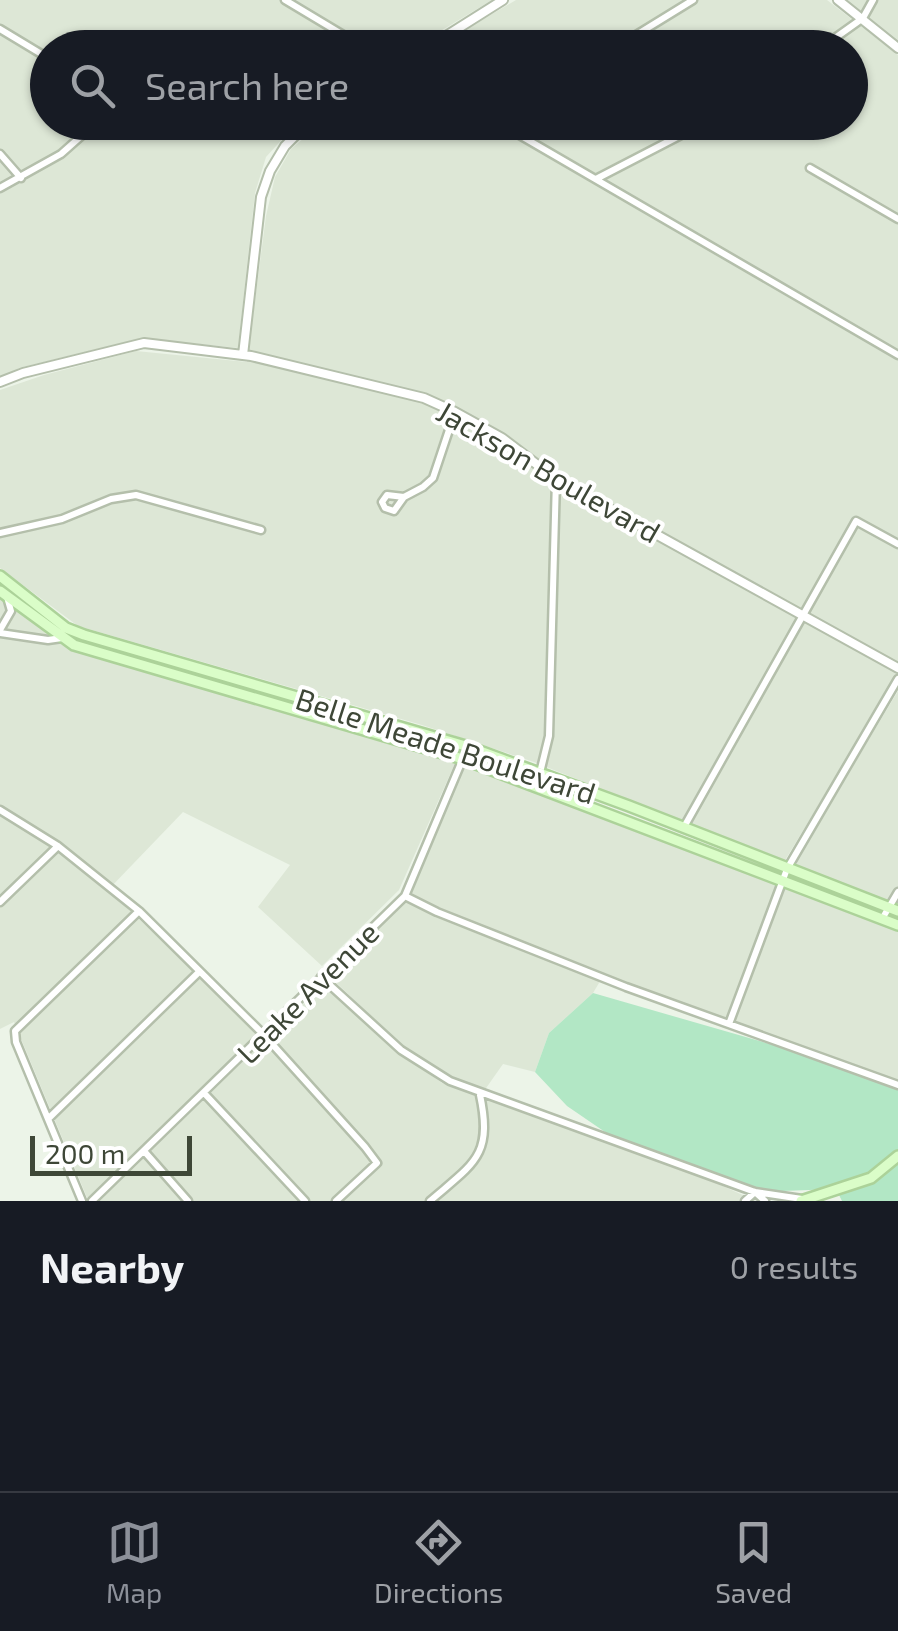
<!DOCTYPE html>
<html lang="en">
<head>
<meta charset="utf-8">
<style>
	body { margin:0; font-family:"Exo 2",sans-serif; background:#242831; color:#f1f3f6 }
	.scale { position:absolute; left:30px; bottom:25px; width:162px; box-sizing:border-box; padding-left:10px; border:5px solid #3e4737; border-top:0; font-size:28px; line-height:35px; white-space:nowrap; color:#3e4737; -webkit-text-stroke:8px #fff; paint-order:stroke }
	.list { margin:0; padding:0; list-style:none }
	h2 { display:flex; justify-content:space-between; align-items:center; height:130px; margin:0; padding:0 40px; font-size:42px }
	h2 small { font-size:32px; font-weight:400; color:#9ea1a6 }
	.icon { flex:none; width:55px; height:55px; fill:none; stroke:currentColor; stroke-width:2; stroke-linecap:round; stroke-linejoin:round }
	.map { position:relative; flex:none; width:898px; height:1201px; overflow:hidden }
	.search { position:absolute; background:#171b24; box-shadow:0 2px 8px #0004; left:30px; right:30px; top:30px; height:110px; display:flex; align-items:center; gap:25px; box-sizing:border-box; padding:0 35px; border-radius:55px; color:#9ea1a6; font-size:38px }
	.sheet { height:290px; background:#171b24 }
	nav { display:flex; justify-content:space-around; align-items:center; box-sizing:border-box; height:140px; border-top:2px solid #363941; background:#171b24; font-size:28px; color:#9ea1a6 }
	nav a { display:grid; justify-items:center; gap:5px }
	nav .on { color:#8c9099 }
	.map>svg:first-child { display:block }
	.residential { fill:#dde7d6 }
	.green { fill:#b2e7c5 }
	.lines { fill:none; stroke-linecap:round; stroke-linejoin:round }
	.minor-casing { stroke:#b4bfab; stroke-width:11 }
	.tertiary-casing { stroke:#b4bfab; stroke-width:12 }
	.secondary-casing { stroke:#acd299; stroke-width:14 }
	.minor { stroke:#fff; stroke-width:6 }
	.tertiary { stroke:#fff; stroke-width:8 }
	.secondary { stroke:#dafdc8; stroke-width:9 }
	.labels { text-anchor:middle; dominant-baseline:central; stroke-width:8; stroke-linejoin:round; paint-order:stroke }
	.street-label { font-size:30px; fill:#3e4737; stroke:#fff }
</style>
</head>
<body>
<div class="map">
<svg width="898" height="1201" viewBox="0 0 898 1201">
	<rect width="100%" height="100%" fill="#ecf4e8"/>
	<path class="residential" d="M0 0H492L414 47 48 48V122L297 123 266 157 255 193 238 348 142 338 19 368 0 378Z
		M516 0H827L898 55V673L784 862 534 762 422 725 78 626 0 568V390L44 375 136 351 247 362 266 216 275 177 291 149 322 123 850 122V48L436 47Z
		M846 0H898V40L871 19Z
		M0 596 62 645 456 761 399 890 322 966 258 907 290 865 183 812 108 890 261 1034 88 1200 14 1022 0 1029Z
		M898 691V906L797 867V859Z
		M466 763 898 928V1081L635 987 605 973 593 993 549 1033 535 1072 503 1064 484 1091 443 1073 403 1046 329 976 410 894Z
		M323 983 388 1045 442 1083 716 1183 756 1201H100Z"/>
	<path class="green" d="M593 993 898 1081V1201H842L836 1189 755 1192 624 1145 567 1106 535 1072 549 1033Z"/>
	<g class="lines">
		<g class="minor-casing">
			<path id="minor" d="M285 0 365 48
				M0 29 48 58
				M615 48 693 0
				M821 48 863 18 873 0
				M497 122 898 355
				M0 154 21 178
				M810 168 898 219
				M596 179 706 122
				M0 188 61 154 97 122
				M404 497 387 495 382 502 385 508 394 511 404 497 423 487 433 478 455 412
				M0 533 62 519 111 499 136 495 261 530
				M0 630 11 611 7 597
				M0 633 48 640 62 638
				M537 785 549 736 556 479
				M0 810 58 846 139 911 264 1035 365 1147 377 1163 336 1201
				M684 827 856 521 898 544
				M405 896 437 912 626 987 898 1085
				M0 902 58 846
				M882 919 898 892
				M321 977 401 1050 450 1081 755 1192 802 1199
				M729 1024 787 869 898 679
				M204 1093 305 1201
				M49 1118 199 972
				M144 1151 188 1201
				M82 1201 16 1042 15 1031 139 911
				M92 1201 405 896 464 756
				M430 1201C474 1163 493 1156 480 1095
				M745 1201 755 1192 765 1201"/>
		</g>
		<g class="tertiary-casing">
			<path id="tertiary" d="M838 0 898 48
				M427 48 503 0
				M243 355 261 197 270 171 285 146 309 122
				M0 382 23 373 144 343 251 356 424 398 455 412 502 438 556 479 898 668"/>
		</g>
		<g class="secondary-casing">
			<path id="secondary" d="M0 576 66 628 84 635 469 747 629 806 898 911
				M0 591 74 645 463 759 898 925
				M801 1201 871 1178 898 1156"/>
		</g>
		<use href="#minor" class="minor"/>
		<use href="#tertiary" class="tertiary"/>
		<use href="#secondary" class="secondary"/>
	</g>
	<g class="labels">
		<g class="street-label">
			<text transform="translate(549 471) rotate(30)">Jackson Boulevard</text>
			<text transform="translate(446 745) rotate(18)">Belle Meade Boulevard</text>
			<text transform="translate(307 992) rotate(-45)">Leake Avenue</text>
		</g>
	</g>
</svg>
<div class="scale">200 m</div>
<div class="search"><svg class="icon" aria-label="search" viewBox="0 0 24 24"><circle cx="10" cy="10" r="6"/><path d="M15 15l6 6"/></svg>Search here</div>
</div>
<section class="sheet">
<h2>Nearby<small>0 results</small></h2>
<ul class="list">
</ul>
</section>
<nav>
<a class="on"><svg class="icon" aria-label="map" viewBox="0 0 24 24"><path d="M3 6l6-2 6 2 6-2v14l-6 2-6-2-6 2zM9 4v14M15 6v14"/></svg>Map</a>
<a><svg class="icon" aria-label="directions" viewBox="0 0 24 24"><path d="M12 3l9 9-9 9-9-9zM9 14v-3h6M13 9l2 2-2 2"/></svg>Directions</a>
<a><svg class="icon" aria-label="saved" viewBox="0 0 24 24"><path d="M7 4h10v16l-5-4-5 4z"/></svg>Saved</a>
</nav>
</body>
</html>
